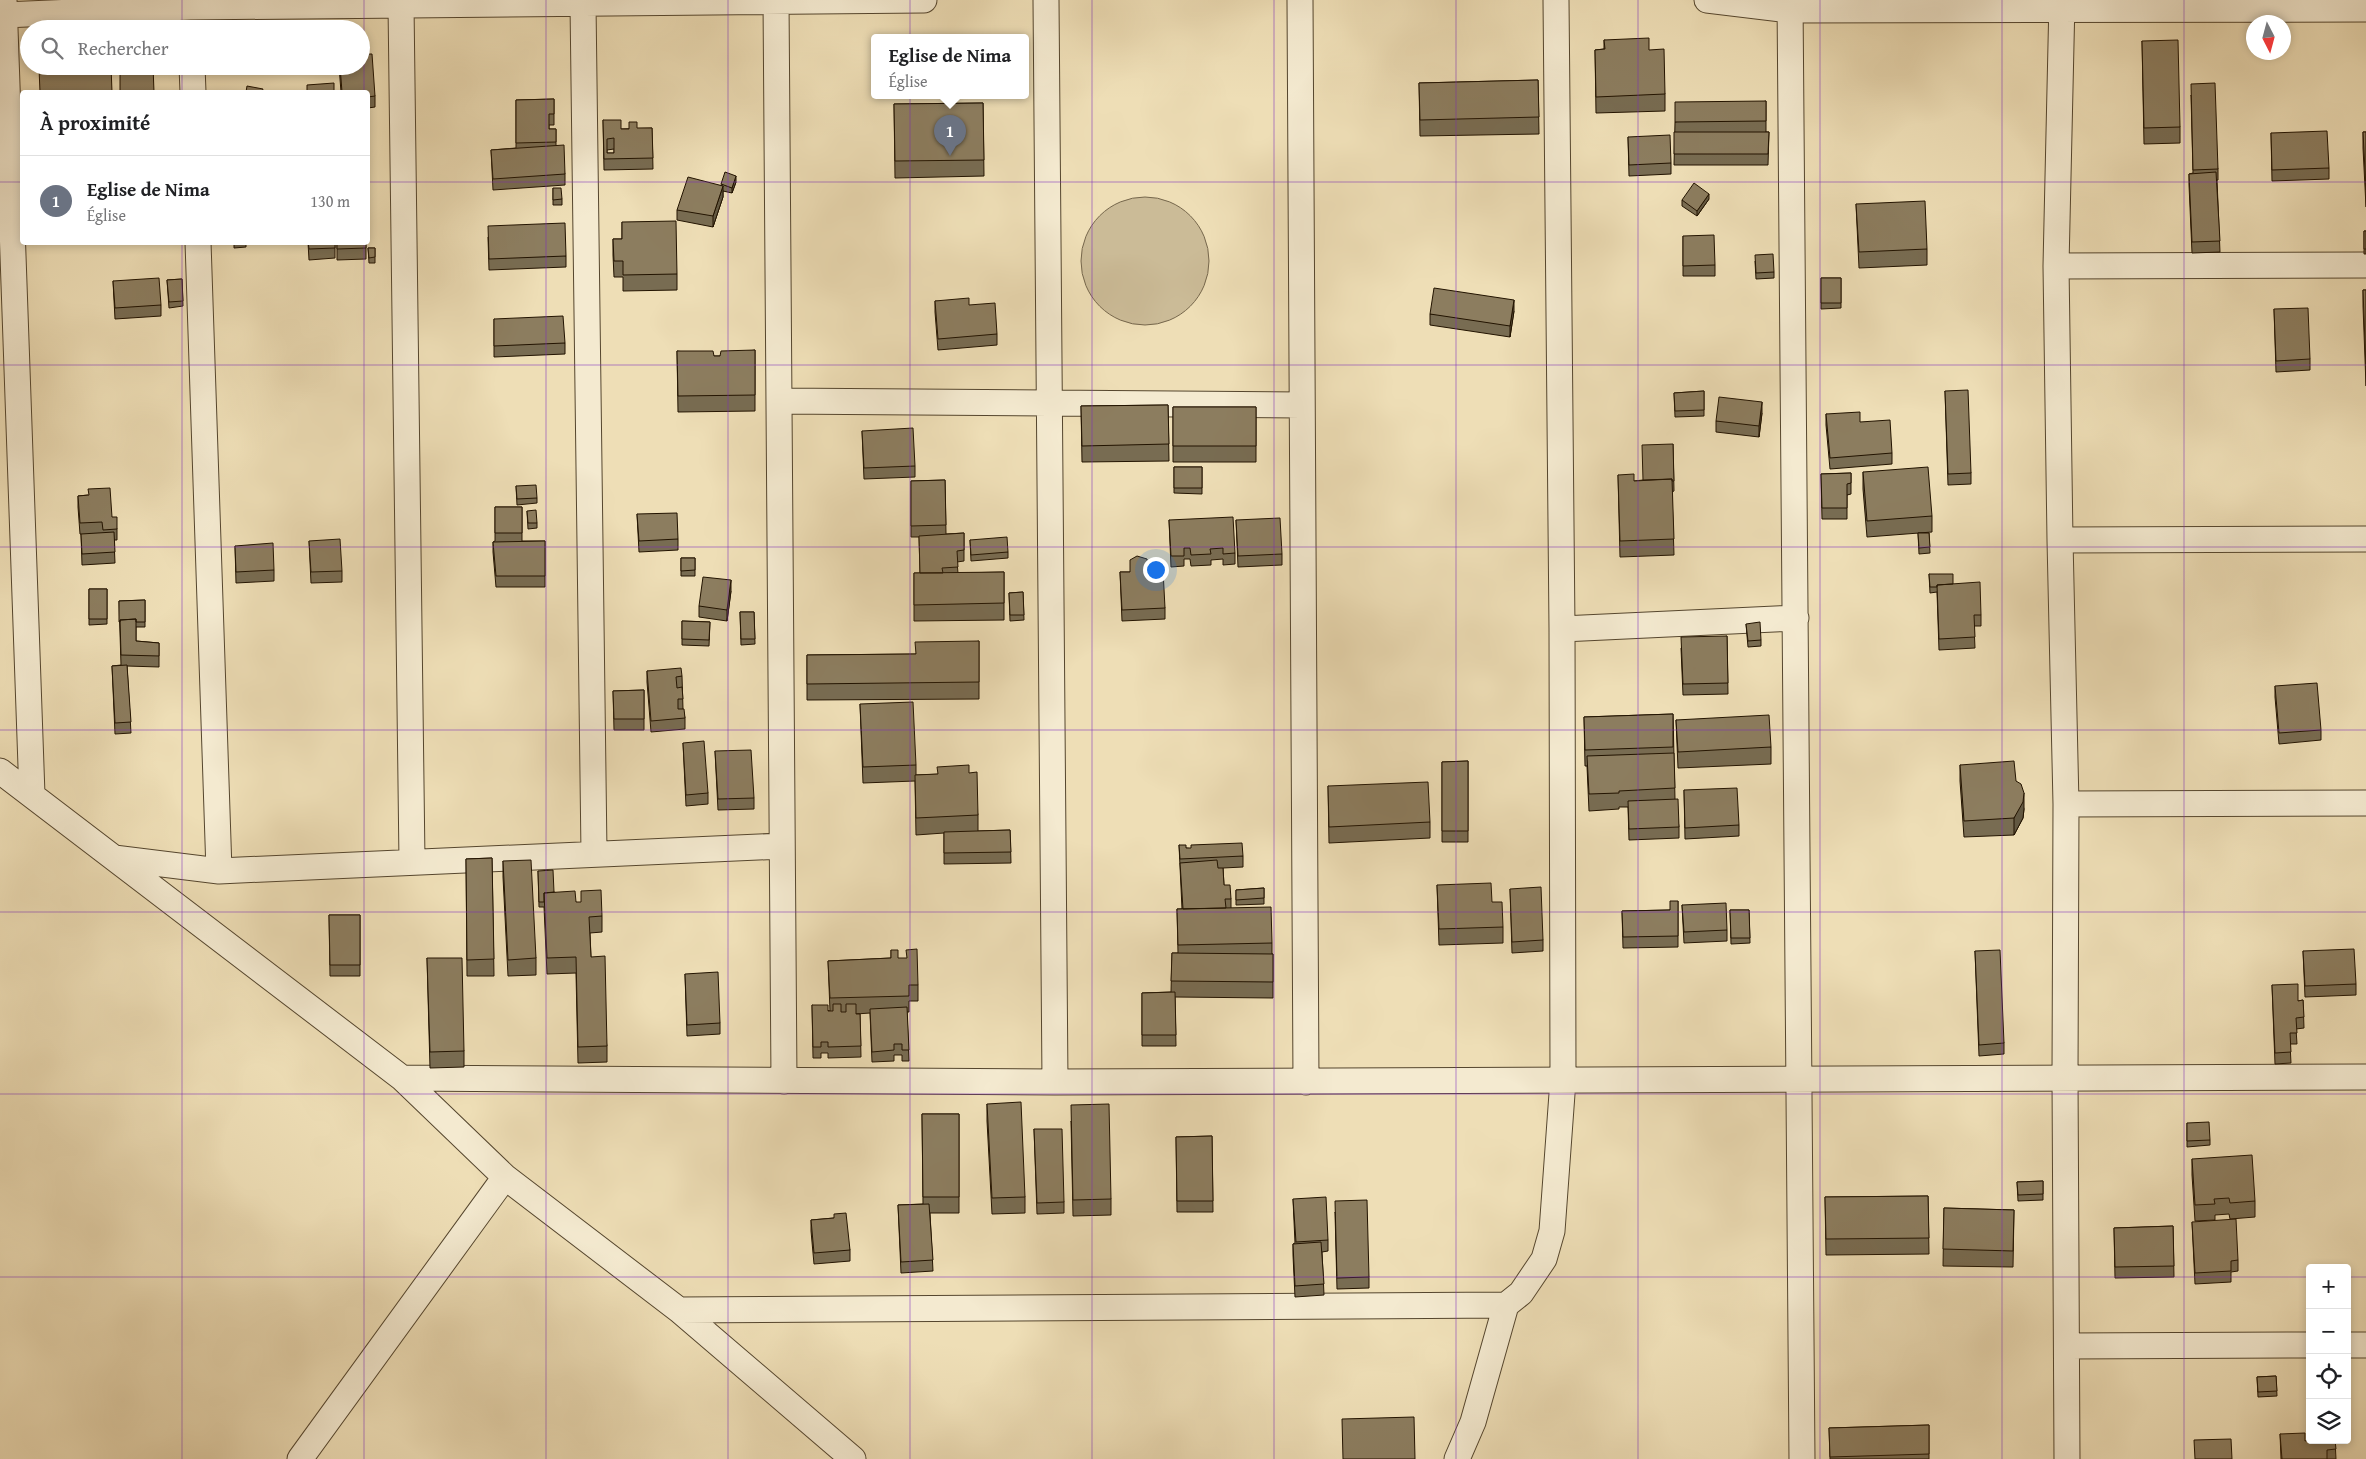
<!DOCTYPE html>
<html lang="fr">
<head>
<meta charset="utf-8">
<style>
	body { margin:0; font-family:"Gentium Book Plus",serif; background:#f6f6f6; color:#202124 }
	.controls { position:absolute; right:15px; bottom:15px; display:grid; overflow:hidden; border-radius:5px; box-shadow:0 2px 8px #0003 }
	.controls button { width:45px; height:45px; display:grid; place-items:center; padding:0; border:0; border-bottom:1px solid #e0e0e0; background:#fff; color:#202124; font:25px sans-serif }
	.compass { position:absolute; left:2246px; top:15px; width:45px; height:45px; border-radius:50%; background:#fff; box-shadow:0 2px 8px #0003; rotate:174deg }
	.you { position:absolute; left:1155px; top:569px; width:18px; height:18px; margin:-12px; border:4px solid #fff; border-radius:50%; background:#1a73e8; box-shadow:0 0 0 8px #1a73e833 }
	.badge { display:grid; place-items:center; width:32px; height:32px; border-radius:50%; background:#8f2418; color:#fff; font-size:16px; font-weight:700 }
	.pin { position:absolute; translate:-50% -41px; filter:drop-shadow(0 1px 2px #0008) }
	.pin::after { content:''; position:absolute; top:26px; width:18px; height:15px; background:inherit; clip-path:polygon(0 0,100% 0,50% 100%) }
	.popup { position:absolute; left:871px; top:34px; width:158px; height:65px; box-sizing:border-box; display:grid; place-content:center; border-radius:5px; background:#fff; filter:drop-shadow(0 1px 4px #0005); font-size:16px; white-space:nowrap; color:#757577 }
	.popup b { font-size:19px; color:#202124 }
	.popup::after { content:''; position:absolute; left:50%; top:100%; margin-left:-10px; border:10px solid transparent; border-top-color:#fff }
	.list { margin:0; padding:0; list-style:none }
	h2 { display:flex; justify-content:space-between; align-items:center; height:65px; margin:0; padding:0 20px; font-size:21px }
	h2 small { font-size:16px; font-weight:400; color:#757577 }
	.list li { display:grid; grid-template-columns:32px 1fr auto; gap:15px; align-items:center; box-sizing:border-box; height:90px; padding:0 20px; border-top:1px solid #e0e0e0 }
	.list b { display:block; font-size:19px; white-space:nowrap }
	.list p { margin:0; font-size:16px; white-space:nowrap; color:#757577 }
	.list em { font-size:16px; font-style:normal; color:#757577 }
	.icon { flex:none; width:28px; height:28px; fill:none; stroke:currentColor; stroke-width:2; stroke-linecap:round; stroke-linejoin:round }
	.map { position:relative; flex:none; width:2366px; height:1459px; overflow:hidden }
	.search { position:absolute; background:#fff; box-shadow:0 2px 8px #0003; left:20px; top:20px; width:350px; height:55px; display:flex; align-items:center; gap:12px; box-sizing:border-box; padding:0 18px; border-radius:28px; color:#757577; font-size:19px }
	.panel { position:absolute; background:#fff; box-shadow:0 2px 8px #0003; left:20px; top:90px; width:350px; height:155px; border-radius:5px }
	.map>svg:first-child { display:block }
	.green { fill:#cbbb97; stroke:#76674c }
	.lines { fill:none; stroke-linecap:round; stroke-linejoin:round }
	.minor-casing { stroke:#55462e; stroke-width:27 }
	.minor { stroke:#f4ead0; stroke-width:25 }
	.wall { fill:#786c52; stroke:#221300; fill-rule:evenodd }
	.shaded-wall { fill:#625842; stroke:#221300 }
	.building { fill:#8c7d5f; stroke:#221300; fill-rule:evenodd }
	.grid { fill:none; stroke:#7b2cbf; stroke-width:1; stroke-opacity:0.55 }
</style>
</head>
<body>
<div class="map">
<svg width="2366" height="1459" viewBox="0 0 2366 1459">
	<rect width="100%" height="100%" fill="#eedeb6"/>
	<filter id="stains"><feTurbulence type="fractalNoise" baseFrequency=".004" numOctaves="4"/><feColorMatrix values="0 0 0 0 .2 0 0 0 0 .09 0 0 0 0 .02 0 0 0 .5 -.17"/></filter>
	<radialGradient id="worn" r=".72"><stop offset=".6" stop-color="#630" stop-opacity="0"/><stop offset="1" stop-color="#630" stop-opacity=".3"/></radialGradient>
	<path class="green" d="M1081 261a64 64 0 1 1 128 0a64 64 0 1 1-128 0Z"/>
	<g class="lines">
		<g class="minor-casing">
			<path id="minor" d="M4 0 32 795
				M776 0 784 1081
				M1046 0 1055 1082
				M1300 0 1306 1082
				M1707 0 1790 10 2366 9
				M1790 0 1802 1459
				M2062 0 2056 266 2060 540 2066 804 2065 1078 2067 1459
				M583 4 594 853
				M401 5 412 861
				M0 12 4 15 190 7 924 0
				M192 66 193 92
				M198 242 219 871
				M2056 266 2366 265
				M779 401 1302 405
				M2060 540 2366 539
				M1562 629 1796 618
				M0 771 402 1078 505 1177 679 1310 853 1459
				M2066 804 2366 803
				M114 858 219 871 782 846
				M402 1078 1055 1082 2366 1077
				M679 1310 1506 1305
				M2347 1345H2366
				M2067 1346 2310 1345
				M300 1459 505 1177
				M1457 1459 1473 1422 1506 1305 1521 1293 1544 1259 1552 1231 1563 1080 1562 629 1556 0"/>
		</g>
		<use href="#minor" class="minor"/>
	</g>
	<path class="wall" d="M1604 40 1649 50 1665 94V111L1596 113 1595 50 1604 49Z
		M2142 41 2180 127V143L2144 144Z
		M339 66H361L375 96V107L368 108V92H341Z
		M1538 80 1539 134 1420 136 1419 83Z
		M2191 95 2218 169V180H2217L2220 252 2192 253 2189 185V174L2193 173Z
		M554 99V125H549V129H556V145L565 174V185L493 190 491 150 516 148V100Z
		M1766 101V132H1769L1768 165H1674L1675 122Z
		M983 103 984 176 895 178 894 104Z
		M603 120 621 129 652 128 653 169 604 170ZM614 149V153H607V150Z
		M2363 132H2366V207L2363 148Z
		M2271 133 2329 168V179L2272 181Z
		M1628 137 1671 163V174L1629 176Z
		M736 182 732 193 723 191V197L713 227 677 220V210L721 185Z
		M553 188 562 199V205H553Z
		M1709 199 1697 216 1682 206V200Z
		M1856 204 1927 249V265L1859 268Z
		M622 222 677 274V290L623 291V277H614L613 255V239H622Z
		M2364 231H2366V254H2364Z
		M1683 236 1715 265V276H1683Z
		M488 237 566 256V267L489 270Z
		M234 242H246V247L234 248Z
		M308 242H335V258L309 260Z
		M337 242H366V259L337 260Z
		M368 248H375V263H369Z
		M1755 261 1774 272V278L1756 279Z
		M1821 278H1841V308L1821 309Z
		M182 279 183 306 169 308 167 280Z
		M113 281 161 305V316L115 319Z
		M2363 290H2366V386L2363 306Z
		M935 301 969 305 997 334V345L938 350 935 312Z
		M2274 309 2310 359V370L2276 372Z
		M1514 311 1510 337 1430 325V314Z
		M494 319 565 343V354L494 357Z
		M755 350V411L678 412 677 351 714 356H720Z
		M1704 391V416L1675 417 1674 393Z
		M1945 391 1971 473V484L1948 485Z
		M1168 405 1169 461 1082 462 1081 406Z
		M1173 407H1256V462H1173Z
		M1762 413 1759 437 1716 432V421Z
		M1826 414 1860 422 1892 453V464L1830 469 1826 425Z
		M862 431 915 466V477L864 479Z
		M1673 444 1674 491 1672 492 1674 555 1620 557 1618 475 1634 481 1643 480Z
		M1174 467H1202V494L1174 493Z
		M1863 472 1932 516V532L1867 537 1863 489Z
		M1851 473V494L1847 495V519H1822L1821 474Z
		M945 480 946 534 964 533V561L957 562 958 573 1004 572V620L914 621V573H920L919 537H911V481Z
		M516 486 537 498V503L517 505Z
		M88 495 112 517 117 529V540H114L115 563 82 565 81 534H80L78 507V496Z
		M495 507H522V541H545V587H496L493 552V542L495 541Z
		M527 511 537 523V528L528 529Z
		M637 514 678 539V550L639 552Z
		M1169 520 1235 553V564L1223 565V559L1211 560V565L1191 566 1190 559H1184V566L1171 567Z
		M1236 520 1282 554V565L1238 567Z
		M1918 533H1929L1930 553 1919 554Z
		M970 540 1008 552V558L971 561Z
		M309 541 342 571V582L311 583Z
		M235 546 274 570V581L236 583Z
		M681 558H695V576H681Z
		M1149 570 1165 608V619L1122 621 1120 572H1130Z
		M1929 574 1953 584 1981 615V626H1974L1975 648 1939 650 1937 592 1930 593Z
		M89 589H107V624L89 625Z
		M731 591 727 621 699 617V606Z
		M1023 592 1024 620 1010 621 1009 593Z
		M145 600V627H136V641L159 643V667L127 666 131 733 115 734 112 666 121 665 119 601Z
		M740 612H754L755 644 741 645Z
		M682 621 710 622 709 646 682 645Z
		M1746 624 1761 640V646L1748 647Z
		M1727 636 1728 694 1683 695 1681 648Z
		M979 641V699L807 700V655L915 654Z
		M647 671 682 676 683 709 685 718V729L651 732 647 682Z
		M2275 686 2321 730V740L2279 744 2275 697Z
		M644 690V730H614L613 691Z
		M860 704 916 765V775L969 773 978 815V831L1010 830 1011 863 944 864V833L916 835 915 781 863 783Z
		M1673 714 1675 799 1679 827V838L1629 840 1628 807H1619V809L1589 811 1587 766H1585L1584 717Z
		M1676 720 1771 747V764L1678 768Z
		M683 743 708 793V804L686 806Z
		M715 751 754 798V809L718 810Z
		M1468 761V842H1442V762Z
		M1960 765 2016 781 2024 809 2023 818 2014 835 1964 837 1960 781Z
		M1328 786 1430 822V838L1329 843Z
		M1684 790 1739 825V836L1685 839Z
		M1179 845 1186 848 1243 856V867L1223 868 1224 885 1231 899V908L1272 943V954H1273V998L1175 997 1176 1046H1142V993L1171 992 1172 953H1178L1177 909H1182Z
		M492 858 494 976H467L466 859Z
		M503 861 536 958V975L508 976 503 877Z
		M538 871 554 892 576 902 602 916V932L590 933 591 957 607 1046V1062L578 1063 576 973 547 974 544 907H539Z
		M1437 885 1503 927V943L1439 945Z
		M1264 888V904L1236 905V890Z
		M1510 889 1543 940V951L1512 953Z
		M1678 901V947L1623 948 1622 911 1670 910Z
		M1682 905 1727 930V941L1684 943Z
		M1730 910H1749L1750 943 1731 944Z
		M329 915H360V976H330Z
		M891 950 898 958 918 985V1001H909V1012H907L909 1061H902V1055H894V1061L872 1062 870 1013 856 1014H860L861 1057 828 1058V1053H821V1058H813L812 1005 830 1011 828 961 891 958Z
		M1975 951 2004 1043V1054L1979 1056Z
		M2303 951 2356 984V995L2305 997Z
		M427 958 464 1051V1067L430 1068Z
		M685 974 720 1023V1034L687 1036Z
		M2272 985 2298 1001 2303 1000 2304 1028 2296 1029 2297 1044H2290L2291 1063 2275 1064Z
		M987 1104 1025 1197V1213L992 1214 987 1121Z
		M922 1114H959V1213H930L933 1271 901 1273 898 1205 923 1204Z
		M1071 1121 1111 1199V1215L1073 1216Z
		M2187 1123 2210 1140V1145L2187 1147Z
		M1034 1129 1064 1202V1213L1037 1214Z
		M1212 1136 1213 1212H1177L1176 1137Z
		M2192 1159 2255 1201V1217L2230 1219 2229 1214 2215 1215V1220L2195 1221 2192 1175Z
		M2043 1181V1200L2018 1201 2017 1182Z
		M1928 1196 1929 1254 1826 1255 1825 1197Z
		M1293 1199 1328 1240V1251L1322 1252 1324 1295 1295 1297 1293 1255V1244L1295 1243Z
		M1944 1208 2014 1210 2013 1267 1943 1266Z
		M1335 1212 1369 1277V1288L1337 1289Z
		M834 1218 850 1250V1261L814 1264 811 1231V1220Z
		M2192 1222 2238 1260V1271L2231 1272V1282L2195 1284Z
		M2173 1226 2174 1277 2115 1278 2114 1228Z
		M2276 1376 2277 1396 2258 1397 2257 1377Z
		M1929 1425V1459H1830L1829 1428Z
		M2280 1434 2305 1441 2316 1440H2335L2336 1459H2281Z"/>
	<path class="shaded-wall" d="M736 176V182L732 193V188Z
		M723 186V197L713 227V216Z
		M1709 194V199L1697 216V211Z
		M1514 300V311L1510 337V326Z
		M1762 402V413L1759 437V426Z
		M731 580V591L727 621V610Z
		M2024 793V809L2023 818 2014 835V818Z"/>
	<path class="building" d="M1649 38V50L1664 49 1665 94 1596 97 1595 50 1605 49 1604 40Z
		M2178 40 2180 127 2144 128 2142 41Z
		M361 54H372L375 96 368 97V92H342L340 66H361Z
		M81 66H111L112 92H40L39 68Z
		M120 66H153L154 92H120Z
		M1538 80 1539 117 1420 120 1419 83Z
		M334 83V92H307V85Z
		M2215 83 2218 169 2193 170 2191 84Z
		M247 86 263 89 262 92H246Z
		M554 99V114H549V129H556V142L516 143V100Z
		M1766 101V121L1675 122V102Z
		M983 103 984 160 895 161 894 104Z
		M603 120H621V129H629V122H637V128H652L653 158 604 159ZM614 138V153H607V139Z
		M2327 131 2329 168 2272 170 2271 133Z
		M1674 132H1769L1768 154H1674Z
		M2363 132H2366V190Z
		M1670 135 1671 163 1629 165 1628 137Z
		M564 145 565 174 493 179 491 150Z
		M725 172 736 176 732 188 721 184Z
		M2216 172 2220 241 2192 242 2189 174Z
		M688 177 723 186 713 216 677 210Z
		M1694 183 1709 194 1697 211 1682 200Z
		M553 188H561L562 199 553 200Z
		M1925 201 1927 249 1859 252 1856 204Z
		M676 221 677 274 623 275V261H614L613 239H622V222Z
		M565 223 566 256 489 259 488 226Z
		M2364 231H2366V249H2364Z
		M1714 235 1715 265 1683 266V236Z
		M308 242H335V248L309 249Z
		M337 242H366V248L337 249Z
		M368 248H375V257L369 258Z
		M1773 254 1774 272 1756 273 1755 255Z
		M159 278 161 305 115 308 113 281Z
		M1821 278H1841V303H1821Z
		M182 279 183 301 169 302 167 280Z
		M1434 288 1514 300 1510 326 1430 314Z
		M2363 290H2366V370Z
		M969 298V305L995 303 997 334 938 339 935 301Z
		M2308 308 2310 359 2276 361 2274 309Z
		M563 316 565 343 494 346V319Z
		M755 350V395L678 396 677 351H713L714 356H720L721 351Z
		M1968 390 1971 473 1948 474 1945 391Z
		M1704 391V410L1675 411 1674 393Z
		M1719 397 1762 402 1759 426 1716 421Z
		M1168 405 1169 444 1082 446 1081 406Z
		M1173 407H1256V446H1173Z
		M1860 412V422L1890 420 1892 453 1830 458 1826 414Z
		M913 428 915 466 864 468 862 431Z
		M1673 444 1674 481H1672V479L1643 480 1642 445Z
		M1174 467H1202V488H1174Z
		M1928 467 1932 516 1867 521 1863 472Z
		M1851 473V483L1847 484V508H1822L1821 474Z
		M1634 474V481L1672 479 1674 539 1620 541 1618 475Z
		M945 480 946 525 911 526V481Z
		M536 485 537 498 517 499 516 486Z
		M110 488 112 517H117V529L103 530 102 522 80 523 78 496 89 495 88 489Z
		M495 507H522V533H495Z
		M536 510 537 523H528L527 511Z
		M677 513 678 539 639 541 637 514Z
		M1233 517 1235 553 1223 554V548L1210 549 1211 554 1191 555 1190 548H1184V556H1171L1169 520Z
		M1280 518 1282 554 1238 556 1236 520Z
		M114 532 115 552 82 554 81 534Z
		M964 533V550L957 551 958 567 942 568 943 573H920L919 536Z
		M1918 533H1929L1930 547 1919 548Z
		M1007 537 1008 552 971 555 970 540Z
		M340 539 342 571 311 572 309 541Z
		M545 541V576H496L493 542Z
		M273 543 274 570 236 572 235 546Z
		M1137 556 1147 559 1149 570H1163L1165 608 1122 610 1120 572H1130V560Z
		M681 558H695V570L681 571Z
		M1004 572V603L914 605V573Z
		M1929 574H1953V584L1937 585V587H1930Z
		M703 577 731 580 727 610 699 606Z
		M1980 582 1981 615H1974L1975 637 1939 639 1937 585Z
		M89 589H107V619H89Z
		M1023 592 1024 615H1010L1009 593Z
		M145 600V622H136V619L120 620V622H119V601Z
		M740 612H754L755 639H741Z
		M136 619V641L159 643V656L121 655 120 620Z
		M682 621 710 622 709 640 682 639Z
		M1760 622 1761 640 1748 641 1746 624Z
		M1727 636 1728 683 1683 684 1681 637Z
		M979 641V682L807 684V655L916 654 915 642Z
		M127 665 131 722 115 723 112 666Z
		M681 668 682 676 676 677 677 688 682 687 683 699H678V709H684L685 718 651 721 647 671Z
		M2317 683 2321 730 2279 733 2275 686Z
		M644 690V719H614L613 691Z
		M913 702 916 765 863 767 860 704Z
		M1673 714V747L1585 750 1584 717Z
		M1769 715 1771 747 1678 752 1676 720Z
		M704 741 708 793 686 795 683 743Z
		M751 750 754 798 718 799 715 751Z
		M1674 753 1675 788 1619 791V793L1589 794 1587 756Z
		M1468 761V831H1442V762Z
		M2014 761 2016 781 2021 784 2024 793 2023 802 2014 818 1964 821 1960 765Z
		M969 765V773L977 772 978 815 916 818 915 775 938 774 937 767Z
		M1428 782 1430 822 1329 827 1328 786Z
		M1737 788 1739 825 1685 828 1684 790Z
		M1678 799 1679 827 1629 829 1628 801Z
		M1010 830 1011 852 944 853V832Z
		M1242 843 1243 856 1180 859 1179 845H1186V848H1191V845Z
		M492 858 494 959 467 960 466 859Z
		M531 860 536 958 508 960 503 861Z
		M1217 860 1218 868H1223L1224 885H1230L1231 899H1225L1226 908 1183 909 1180 863Z
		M553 870 554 892 544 893V902H539L538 871Z
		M1491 883 1492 902H1502L1503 927 1439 929 1437 885Z
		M1541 887 1543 940 1512 942 1510 889Z
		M1264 888V898L1236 900V890Z
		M601 890 602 916 589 917 591 957 605 956 607 1046 578 1047 576 957 547 958 544 893 575 891 576 902H581V891Z
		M1670 901H1678V936L1623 937 1622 911 1670 910Z
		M1726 903 1727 930 1684 932 1682 905Z
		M1271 907 1272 943 1178 945 1177 909Z
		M1730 910H1749L1750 938H1731Z
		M329 915H360V965H330Z
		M917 949 918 985H909V996L830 998 828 961 891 958V950H898V958H907L906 950Z
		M2354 949 2356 984 2305 986 2303 951Z
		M2000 950 2004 1043 1979 1045 1975 951Z
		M1172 953 1273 954V982L1171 981Z
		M427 958H462L464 1051 430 1052Z
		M718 972 720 1023 687 1025 685 974Z
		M2298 984V1001L2303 1000 2304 1017 2296 1018 2297 1033H2290L2291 1052 2275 1053 2272 985Z
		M1175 992 1176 1035H1142V993Z
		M833 1004H841V1012H846V1004H856V1014H860L861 1046 828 1047V1042H821V1047H813L812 1005H828V1011H833Z
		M907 1007 909 1050H902V1044H894V1050L872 1052 870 1009Z
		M1021 1102 1025 1197 992 1198 987 1104Z
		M1109 1104 1111 1199 1073 1200 1071 1105Z
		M922 1114H959V1197H923Z
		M2209 1122 2210 1140 2187 1141V1123Z
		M1034 1129H1062L1064 1202 1037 1203Z
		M1212 1136 1213 1201H1177L1176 1137Z
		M2252 1155 2255 1201 2230 1203 2229 1198 2214 1199 2215 1204 2195 1205 2192 1159Z
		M2043 1181V1194L2018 1195 2017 1182Z
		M1928 1196 1929 1238 1826 1239 1825 1197Z
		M1326 1197 1328 1240 1296 1242 1293 1199Z
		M1367 1200 1369 1277 1337 1278 1335 1201Z
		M929 1204 933 1260 901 1262 898 1205Z
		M1944 1208 2014 1210 2013 1251 1943 1249Z
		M846 1213 850 1250 814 1253 811 1220 834 1218V1214Z
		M2236 1219 2238 1260 2231 1261V1271L2195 1273 2192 1222Z
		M2173 1226 2174 1266 2115 1267 2114 1228Z
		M1321 1242 1324 1284 1295 1286 1293 1244Z
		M2276 1376 2277 1391 2258 1392 2257 1377Z
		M1414 1417 1415 1459H1343L1342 1419Z
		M1929 1425V1454L1830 1457 1829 1428Z
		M2305 1433V1441L2316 1440H2335L2336 1449 2327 1450V1459H2282L2280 1434Z
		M2231 1439 2232 1459H2195L2194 1440Z"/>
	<path class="grid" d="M182 0V29M364 0V92M546 0V1459M728 0V1459M910 0V1459M1092 0V1459M1274 0V1459M1456 0V1459M1638 0V1459M1820 0V1459M2002 0V1459M2184 0V1459M182 66V92M0 182H22M368 182H2366M182 242V1459M364 242V1459M0 365H2366M0 547H2366M0 730H2366M0 912H2366M0 1094H2366M0 1277H2310M2347 1277H2366"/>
	<rect width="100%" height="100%" filter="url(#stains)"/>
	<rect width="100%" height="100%" fill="url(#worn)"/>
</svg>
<div class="controls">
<button>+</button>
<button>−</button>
<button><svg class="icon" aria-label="locate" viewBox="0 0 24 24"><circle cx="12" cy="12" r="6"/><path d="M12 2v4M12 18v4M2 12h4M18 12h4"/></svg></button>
<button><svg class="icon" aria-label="layers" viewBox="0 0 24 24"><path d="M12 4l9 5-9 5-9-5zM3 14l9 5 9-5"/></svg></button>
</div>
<svg class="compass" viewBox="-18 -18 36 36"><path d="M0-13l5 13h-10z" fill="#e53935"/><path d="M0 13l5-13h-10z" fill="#757577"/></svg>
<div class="you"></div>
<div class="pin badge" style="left:950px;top:156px;background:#6b7280">1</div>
<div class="popup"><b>Eglise de Nima</b>Église</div>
<div class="search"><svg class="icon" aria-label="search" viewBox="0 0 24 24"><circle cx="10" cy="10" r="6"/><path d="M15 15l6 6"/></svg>Rechercher</div>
<section class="panel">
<h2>À proximité<small></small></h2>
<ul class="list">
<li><span class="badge" style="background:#6b7280">1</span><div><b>Eglise de Nima</b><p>Église</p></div><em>130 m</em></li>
</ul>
</section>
</div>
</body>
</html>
